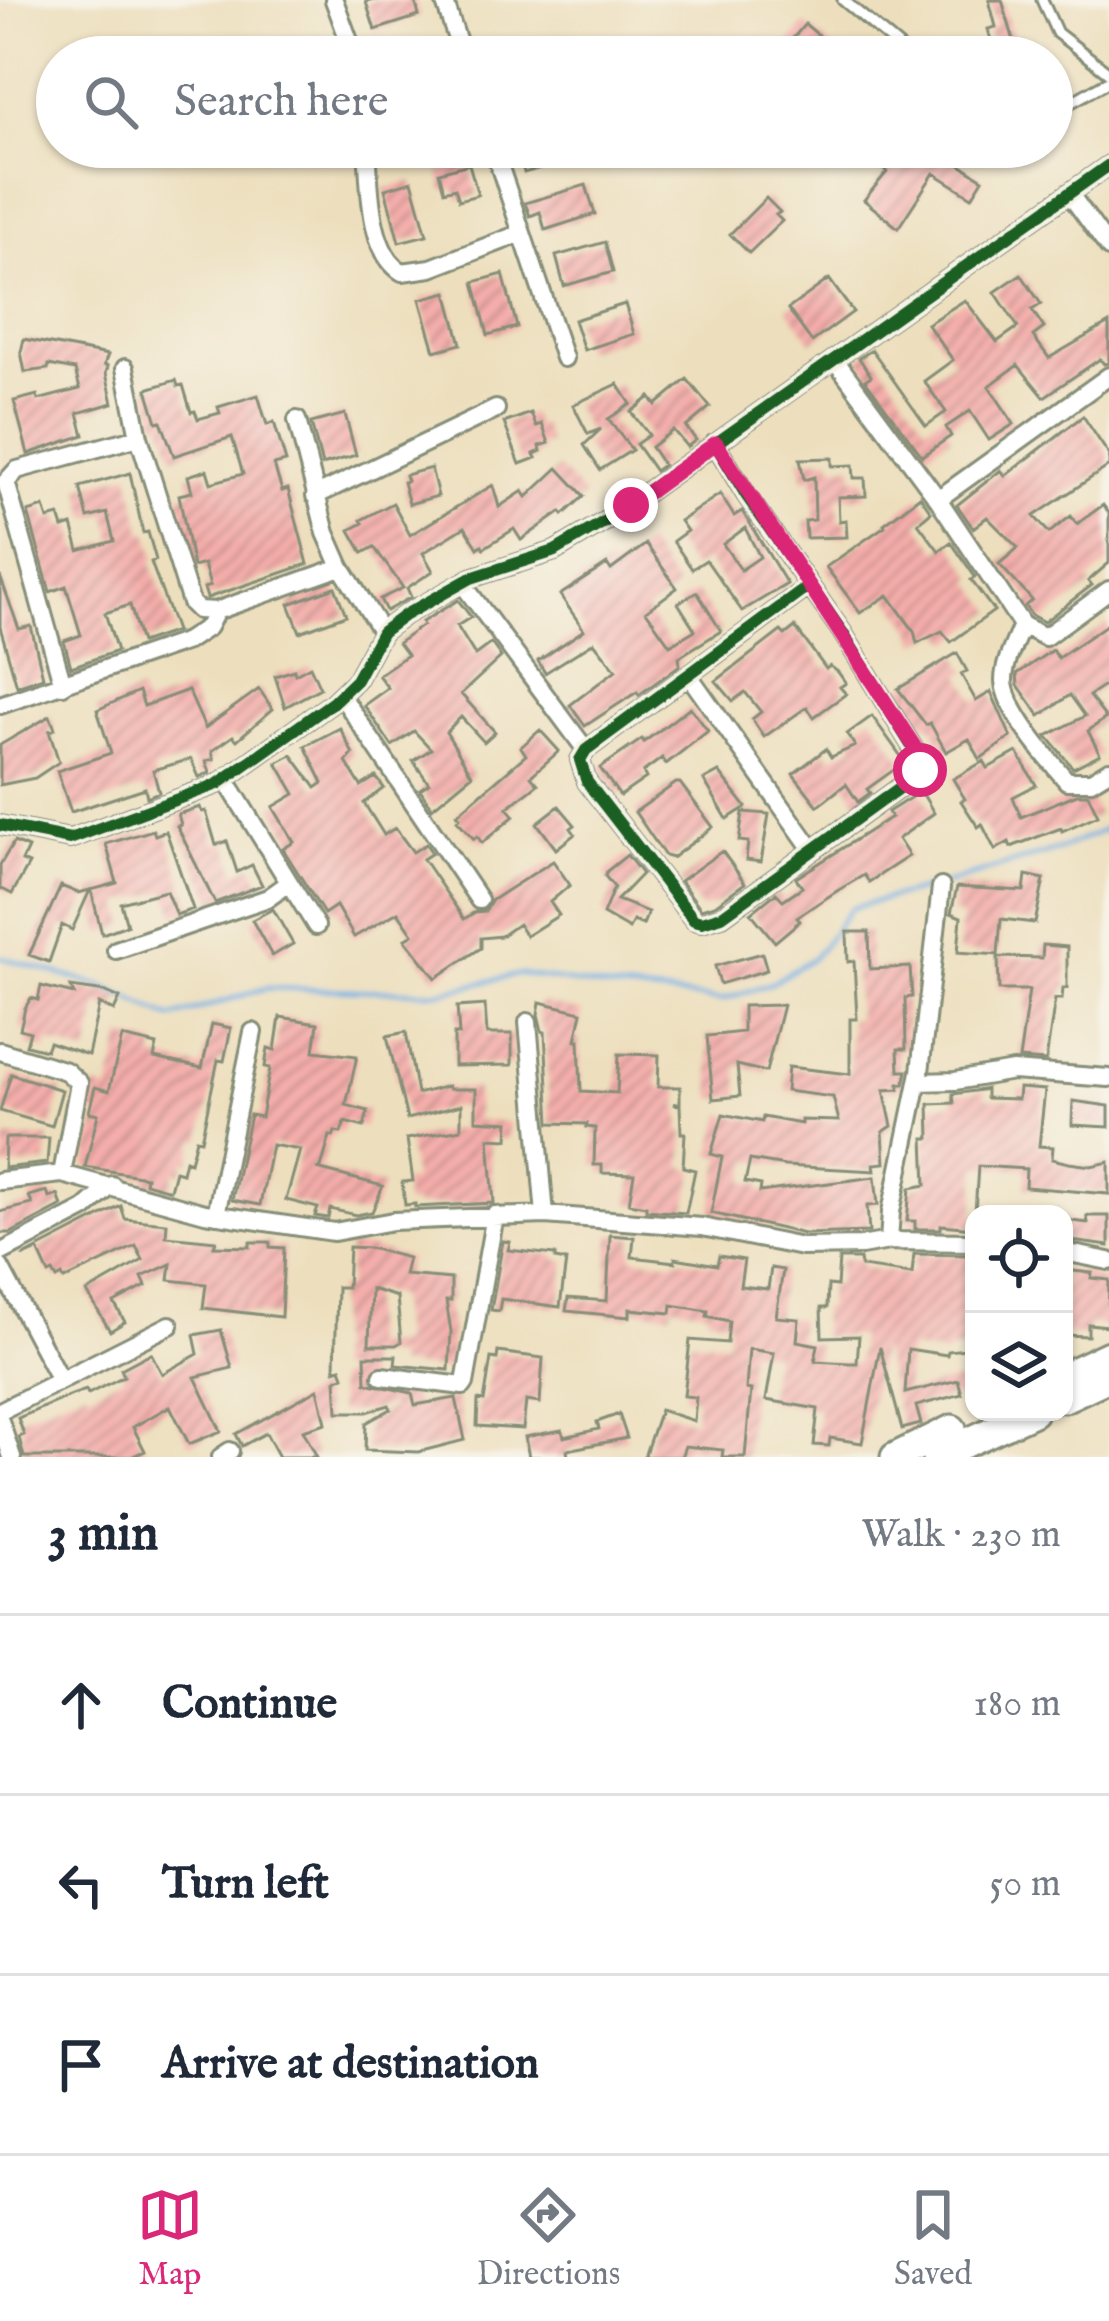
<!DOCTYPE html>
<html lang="en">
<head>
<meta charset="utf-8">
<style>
	body { margin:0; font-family:"IM FELL English",serif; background:#f6f6f7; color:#1f2937 }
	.controls { position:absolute; right:36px; bottom:36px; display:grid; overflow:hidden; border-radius:24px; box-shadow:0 3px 9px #0004 }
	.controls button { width:108px; height:108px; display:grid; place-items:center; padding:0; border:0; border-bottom:3px solid #e0e1e3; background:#fff; color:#1f2937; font:60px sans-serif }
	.stop { position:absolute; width:36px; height:36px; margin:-27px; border:9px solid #db2777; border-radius:50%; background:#fff }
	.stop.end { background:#db2777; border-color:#fff; box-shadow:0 3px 12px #0008 }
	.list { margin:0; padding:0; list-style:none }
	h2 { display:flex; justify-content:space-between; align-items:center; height:156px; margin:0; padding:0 48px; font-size:51px }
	h2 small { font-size:39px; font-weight:400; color:#747a83 }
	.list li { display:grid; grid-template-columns:78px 1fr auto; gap:36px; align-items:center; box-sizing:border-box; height:180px; padding:0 48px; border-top:3px solid #e0e1e3 }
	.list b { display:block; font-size:45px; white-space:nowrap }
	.list em { font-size:39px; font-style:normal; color:#747a83 }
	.icon { flex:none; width:66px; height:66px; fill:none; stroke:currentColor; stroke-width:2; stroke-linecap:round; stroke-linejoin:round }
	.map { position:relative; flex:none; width:1109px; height:1457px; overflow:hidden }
	.search { position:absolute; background:#fff; box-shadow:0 3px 9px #0004; left:36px; right:36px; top:36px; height:132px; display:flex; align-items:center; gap:30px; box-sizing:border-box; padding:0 42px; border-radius:66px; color:#747a83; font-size:45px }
	.sheet { height:696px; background:#fff }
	nav { display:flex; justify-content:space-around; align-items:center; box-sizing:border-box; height:168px; border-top:3px solid #e0e1e3; background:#fff; font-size:33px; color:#747a83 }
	nav a { display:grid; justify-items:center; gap:6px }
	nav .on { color:#db2777 }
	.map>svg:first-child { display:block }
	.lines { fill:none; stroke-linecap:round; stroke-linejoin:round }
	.stream { stroke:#70afe3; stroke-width:4.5 }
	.building { fill:url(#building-hatch); fill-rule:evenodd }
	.lane-casing { stroke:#868e78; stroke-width:15 }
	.street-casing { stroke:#868e78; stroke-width:22 }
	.primary-casing { stroke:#868e78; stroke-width:33 }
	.lane { stroke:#fff; stroke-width:9 }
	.street { stroke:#fff; stroke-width:16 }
	.primary { stroke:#fff; stroke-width:27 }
	.cycleway-casing { stroke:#f7f3e8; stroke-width:20 }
	.cycleway { stroke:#1b5e20; stroke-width:12 }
	.route { stroke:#db2777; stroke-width:15 }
</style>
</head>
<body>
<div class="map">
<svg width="1109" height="1457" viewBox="0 0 1109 1457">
	<defs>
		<pattern id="building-hatch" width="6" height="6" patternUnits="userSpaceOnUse" patternTransform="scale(3)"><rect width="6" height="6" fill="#f4adaa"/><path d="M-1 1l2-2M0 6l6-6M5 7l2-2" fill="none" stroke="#c58e8b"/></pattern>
	</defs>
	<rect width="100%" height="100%" fill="#f7f3e8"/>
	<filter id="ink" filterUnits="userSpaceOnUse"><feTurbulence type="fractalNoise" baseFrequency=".00833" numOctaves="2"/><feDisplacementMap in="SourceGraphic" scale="24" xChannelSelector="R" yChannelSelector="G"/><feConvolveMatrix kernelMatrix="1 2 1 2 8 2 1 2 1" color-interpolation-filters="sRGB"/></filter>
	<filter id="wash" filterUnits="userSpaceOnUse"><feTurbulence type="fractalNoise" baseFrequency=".004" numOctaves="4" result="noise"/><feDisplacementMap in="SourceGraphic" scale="48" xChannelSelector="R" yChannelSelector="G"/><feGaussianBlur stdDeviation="2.7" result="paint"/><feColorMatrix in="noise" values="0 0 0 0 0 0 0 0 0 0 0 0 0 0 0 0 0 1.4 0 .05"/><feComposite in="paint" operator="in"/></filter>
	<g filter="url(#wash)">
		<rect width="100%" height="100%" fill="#eddfbd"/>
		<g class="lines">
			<path class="stream" d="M944 884 1060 849 1109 828
				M0 957 108 988 171 1018 266 988 440 992 521 974 610 989 722 1000 772 983 814 957 851 908 933 887"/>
		</g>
		<g id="blocks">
			<path class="building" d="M374 0H415L419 16 375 30 366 2Z
				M989 0H1002L1014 41 993 47 988 29 996 27Z
				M805 24 823 39 843 57H777Z
				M518 147H575L578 158 524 173Z
				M856 147H872L896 165 909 147H959L951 159 983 179 972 197 934 173 898 228 864 200 887 172Z
				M469 164 478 195 459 200 455 188 444 191 439 172Z
				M412 181 427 235 399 242 385 189Z
				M586 185 595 214 545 230 540 212 530 216 525 203Z
				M766 198 780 212 776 215 782 221 749 253 730 234Z
				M605 242 613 272 564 286 556 256Z
				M503 274 517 327 488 335 474 282Z
				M1021 274 1041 304 1032 310 1044 328 1033 336 1049 358 1109 323V363L1104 364 1100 359 1044 397 1018 365 989 386 1014 424 989 440 970 411 946 427 951 436 922 456 865 380 871 376 859 358 872 350 926 426 946 412 924 381 953 360 927 324 965 300 997 342 1018 327 995 292Z
				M829 279 853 312 812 342 788 309Z
				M447 292 461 344 435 351 420 299Z
				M625 304 634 334 584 350 574 320Z
				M24 339 108 355 104 365 108 366 106 373 113 403 78 413 84 435 28 454 14 401 37 395 38 400 80 389 75 370 49 365 48 369 25 372 21 352Z
				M687 379 710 407 686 427 696 440 687 447 673 430 651 447 663 465 655 471 636 444 649 435 631 412 650 397 656 405Z
				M176 380 178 386 183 385 191 412 195 411 198 419 220 413 218 407 258 395 267 425 274 422 286 462 274 465 282 491 288 489 308 564 207 598 204 588 210 586 204 564 193 567 179 495 192 492 188 476 207 470 211 483 243 474 232 437 174 456 161 421 157 422 147 389Z
				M618 384 631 404 608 419 632 450 600 470 584 445 601 429 588 434 573 405Z
				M531 413 536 426 542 424 549 443 540 446 541 451 534 454 536 458 520 464 504 423Z
				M345 414 356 455 322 465 311 423Z
				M1083 416 1109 455V466L1034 516 1049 533 1071 516 1077 524 1103 505 1109 513V563L1088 581 1092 585 1044 622 1031 615 1025 606 1032 600 999 564 1018 548 987 517 973 528 957 505 1001 470 1005 476Z
				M832 458V466L853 465 854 478H865L866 496 838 497 839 521 846 520 847 537 806 538 805 521 815 520 814 477 804 480 800 459Z
				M431 468 438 496 409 504 403 482 407 481 405 475Z
				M558 468 584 496 563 515 561 512 521 540 514 529 484 548 482 545 478 548 465 527 423 553 433 571 407 588 411 597 386 611 380 599 403 588 374 547 363 553 350 530 363 523 361 520 393 503 410 535 493 485 499 507 523 491 527 497Z
				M130 473 143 533 148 532 156 560 151 562 176 631 141 643 130 605 105 613 117 651 71 667 64 641 81 635 66 586 50 592 28 512 44 507 48 519 59 516 63 528 72 525 79 551 114 541 107 513 88 518 80 487Z
				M720 494 734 516 742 511 787 584 742 611 706 560 692 569 673 541 687 531 680 521ZM745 528 760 557 741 570 723 544Z
				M920 496 931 512 918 523 939 551 951 542 975 577 971 580 994 611 951 642 942 631 917 643 914 631 888 595 860 613 826 567 885 526 884 524Z
				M646 544 677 588 646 611 670 645 695 630 678 603 697 592 721 631 679 657 680 665 639 695 637 692 585 726 570 705 616 670 594 642 545 673 538 661 584 630 560 595 607 564 611 570Z
				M0 576 19 629 31 626 43 677 17 686 0 627Z
				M335 587 346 615 300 632 289 604Z
				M458 600 471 617 457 626 475 655 491 643 501 657 461 694 495 732 484 742 461 717 446 732 472 775 432 808 420 789 429 783 413 761 431 749 414 731 392 746 364 705 388 688 378 675 407 655 398 643 423 625 422 622Z
				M1109 623V683L1089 696 1106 718 1088 731 1100 754 1073 768 1047 736 1085 716 1070 695 1040 716 1018 685 1017 674 1052 650 1058 658Z
				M795 627 826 669 830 666 838 672 846 683 840 687 846 694 814 717 807 707 764 737 752 719 761 712 745 692 733 701 716 681 781 631 785 635Z
				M957 653 967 671 961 674 976 701 991 692 1011 737 980 759 969 739 946 752 930 723 926 725 898 689Z
				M310 666 320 688 285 707 275 676 294 670 295 674Z
				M259 689 273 709 237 740 233 736 212 751 214 759 206 761 210 773 199 777 191 759 174 764 153 770 159 792 147 797 145 788 71 812 57 771 111 753 97 710 139 691 144 706 188 690 205 728Z
				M690 707 708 731 666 764 662 758 643 772 646 778 620 796 600 768 642 739 644 742Z
				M50 716 55 729 49 731 59 762 35 778 0 785V745Z
				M872 716 905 762 867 789 870 793 858 802 846 784 818 806 793 774 826 749 831 757 855 746 847 734Z
				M340 728 353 754 346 762 361 786 376 777 384 788 364 803 384 835 395 828 413 852 426 844 432 853 423 859 464 919 475 912 485 911 492 900 553 861 570 885 550 902 559 915 526 936 518 924 501 936 481 938V948L436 978 405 939 413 934 398 912 354 937 336 906 324 914 283 849 294 842 273 807 295 794 277 763 292 755 316 788 323 783 305 746Z
				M540 730 559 751 531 776 538 784 507 808 514 816 482 843 477 836 474 839 457 820 460 817 457 814 526 755 521 747Z
				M1017 752 1036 785 1013 797 1021 817 1077 794H1088L1098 815 1062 831 1061 828 1011 847 1009 842 995 850 982 824 978 827 961 801 965 799 953 779 984 761 988 768Z
				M719 772 746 807 727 819 704 780Z
				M676 783H680L713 827 672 858 665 856 635 812Z
				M921 791 934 813 898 839 909 856 869 882 864 875 837 891 797 917 800 921 775 942 751 913 776 893 783 900 802 887 796 878 891 817 888 812Z
				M559 806 575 825 571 828 575 834 556 849 537 823Z
				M200 807 202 812 206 811 216 845 227 841 237 872 252 865 262 885 215 903 177 826 181 825 178 814Z
				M743 812 769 814 761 862 746 860 748 842 739 841Z
				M153 830 155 835 166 831 193 909 176 915 166 891 150 895 121 903 127 925 102 934 91 890 117 883 106 844Z
				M14 842 28 848 22 861 29 864 12 894 0 888V865Z
				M722 851 745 883 715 905 701 909 680 881Z
				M627 855 642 874 617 900 648 912 643 925 633 921 629 929 603 914 614 887 605 876 607 871Z
				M1026 875 1044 879 1035 923 1001 919 998 955 958 952 961 917 951 913 957 887 1024 891Z
				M61 886 78 893 90 890 72 930 62 925 49 962 29 955Z
				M273 909 293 944 272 956 252 920Z
				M847 932H869L870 969 910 967 912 997 905 998 906 1049H898L899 1071H907L904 1084H899V1089L884 1090 892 1126 883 1132 885 1163 874 1164 875 1171 785 1166 750 1160 745 1182 761 1185 760 1192 875 1177 878 1205 867 1206 869 1232 804 1234 711 1213 722 1157 711 1154 723 1114 762 1122 763 1117 801 1124V1120L839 1121 833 1097 786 1091 788 1067 850 1074V1019H857L854 961 848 962Z
				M1043 945 1067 947V988H1063L1062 999H1055L1046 1061 1019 1059 1029 990H999L998 957 1042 958Z
				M762 953 767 970 720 984 715 966Z
				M41 986 74 994 71 987 106 992 120 998 114 1011 99 1004 88 1055 49 1042 46 1050 26 1045 30 1032 20 1029 25 1008 31 998 38 1000Z
				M540 1002 582 1012 576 1040H579L581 1091 617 1093 619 1054 659 1055 658 1087H680V1103L673 1104 680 1105 681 1133H685L683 1167 695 1170 686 1213 646 1210V1206L629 1203 634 1174 602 1173V1165H594L595 1128 586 1127 587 1124 550 1123 545 1032 542 1031 538 1014Z
				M485 1005 487 1034H512V1065L454 1066V1034H459L457 1007Z
				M783 1005 766 1072 737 1065 740 1096 713 1099 707 1036 743 1032V1006Z
				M280 1017 318 1023 314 1051 357 1056 346 1105 368 1111 364 1127 345 1122 341 1133 335 1132 333 1137 330 1136 321 1168 317 1169 383 1186 372 1212 356 1215 330 1209 328 1218 315 1216 318 1208 286 1200 300 1150 272 1145 260 1205 232 1200 250 1115 261 1117 270 1068 265 1067 268 1048 275 1050Z
				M212 1024 231 1028 224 1061 218 1060 201 1140 196 1139 190 1162 185 1160 182 1173 175 1171 170 1190 145 1183 146 1177 85 1167 98 1114 89 1112 95 1087 109 1091 122 1037 157 1045 154 1058 202 1068Z
				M406 1032 417 1094 448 1086 449 1089H476V1120L509 1122 508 1139 489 1138 494 1203 415 1207V1204L405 1205 402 1182 413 1181 407 1139 461 1129V1105L407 1119 387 1036Z
				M11 1074 62 1090 52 1126 0 1111Z
				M1019 1088 1045 1090 1039 1146 1053 1147 1052 1159 1069 1163 1091 1166 1109 1162V1194L1025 1187 1026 1169 978 1166 974 1228 941 1225V1229H915V1221H907L910 1188 926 1185 924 1138H930L929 1104 954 1103 953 1094 981 1090 986 1089V1098L1018 1099Z
				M1073 1101 1109 1106V1127L1072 1125Z
				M5 1138H49L47 1163 4 1168Z
				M47 1191 49 1198 58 1195 62 1206 11 1233H0V1212L32 1204 29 1196Z
				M121 1206 125 1219 167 1223 166 1236 216 1241 214 1246 250 1247V1242H270V1247L284 1248 281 1317 203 1308 206 1284 169 1280 171 1264 142 1277 146 1286 114 1303 125 1322 110 1331 87 1292 143 1260 136 1246 64 1280 62 1276 57 1279 53 1272 49 1274 38 1250 22 1257Z
				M1087 1216H1109V1246L1064 1240V1220L1088 1223Z
				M610 1235 634 1237 632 1257 675 1262V1258L717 1265 719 1256 744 1260 740 1286 768 1289 771 1268 783 1270 776 1317 799 1319 797 1341 818 1345 815 1361 849 1363H857L859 1336 822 1337 821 1308H827L828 1285 837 1286 839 1259H860L861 1267 912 1274 914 1254 974 1255V1348L948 1351 947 1355 908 1349 905 1393 958 1380 962 1394 916 1406 921 1424 902 1429 880 1347 862 1443 830 1438 829 1446 814 1445 818 1409 766 1400 774 1353 749 1349 746 1389 751 1390 745 1457H722L723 1450 685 1446 681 1457H644L660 1410 694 1421 696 1397 684 1396 690 1340 727 1343 729 1321 707 1316 708 1311 672 1305 671 1313 630 1309V1317L566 1311 568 1298 607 1301Z
				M503 1241 510 1242 508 1250 555 1255V1259L566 1261 560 1307 501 1299 499 1311 491 1310Z
				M349 1247 370 1248 408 1258 404 1275 451 1279V1301H446L451 1331 449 1370 395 1365 396 1356H365L366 1383 412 1393 415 1405 456 1398 465 1440 418 1452 365 1450 366 1423 391 1409 389 1405 367 1412H338L336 1380 344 1376 341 1368 335 1370 337 1287H347ZM371 1289 397 1297 401 1342 396 1345H369Z
				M1064 1270 1092 1273 1091 1278 1109 1280 1108 1326 1088 1324V1336L1064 1335Z
				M221 1330 232 1368 195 1377 221 1431 189 1444 170 1406 133 1427 145 1451 131 1457H24L19 1437 24 1435 18 1418 72 1395 86 1390 88 1394 124 1376 121 1369 151 1353 162 1374 198 1354 194 1335Z
				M498 1352 543 1358 540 1403 526 1401 523 1429 477 1426 478 1400 484 1401 491 1358 497 1359Z
				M318 1389 326 1423 303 1430 317 1457H279L266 1433 242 1446 236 1434Z
				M619 1414 627 1438 567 1450 568 1457H529L525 1437 562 1430 564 1437 599 1429 597 1422Z"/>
		</g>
	</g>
	<g filter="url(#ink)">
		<use href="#blocks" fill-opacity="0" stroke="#868e78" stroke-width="3"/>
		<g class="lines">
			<g class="lane-casing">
				<path id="lane" d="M843 0 911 57
					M1042 0 1057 33 1109 73
					M1052 113 1109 81"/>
			</g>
			<g class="street-casing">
				<path id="street" d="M334 0 355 57
					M444 0 463 57
					M367 147C370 184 368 251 402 272L431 268 522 233
					M493 147 564 358
					M1069 193 1109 248
					M835 360 938 499 1022 625 1045 637 1109 590
					M125 368 139 437 191 603 198 610 216 611 341 567
					M297 420 326 533 341 567 382 632
					M715 443 746 495 842 632 921 761 920 770 899 788 722 916 702 922 694 920 587 782 580 760 586 750 809 586
					M315 496 496 409
					M938 499 1109 376
					M462 583 586 750
					M1022 625C1015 643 1004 662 1004 681 1005 710 1049 760 1067 781H1091L1109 770
					M690 677 812 849
					M63 685 6 482 17 470 139 437
					M341 695 479 900
					M0 705 187 641 208 627 216 611
					M226 780 316 926
					M0 825 70 839 218 784 332 703 356 680 382 632 405 615 471 578 555 551 609 519 1109 165
					M116 950 268 898 289 883
					M528 1022 545 1215
					M0 1051 66 1071 79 1083 62 1174
					M918 1082 955 1081 1013 1071 1109 1078
					M0 1181 62 1174 205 1213 334 1232 393 1221 545 1215 702 1227 802 1247 861 1246 889 1241 974 1242
					M216 1215 253 1032
					M889 1241 891 1212 920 1072 941 887
					M1064 1252 1109 1261
					M0 1253 85 1209 112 1185
					M0 1267 60 1380
					M382 1376 463 1386 465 1383 495 1215
					M0 1411 170 1325
					M0 1421 12 1457
					M221 1457 230 1451"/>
			</g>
			<g class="primary-casing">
				<path id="primary" d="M1064 1376 1109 1355
					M1064 1398 1109 1377
					M895 1457 952 1429
					M936 1457 1033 1412"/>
			</g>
			<use href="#lane" class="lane"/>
			<use href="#street" class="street"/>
			<use href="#primary" class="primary"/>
			<g class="cycleway-casing">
				<path id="cycleway" d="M715 443 746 495 842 632 921 761 920 770 899 788 722 916 702 922 694 920 587 782 580 760 586 750 809 586
					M0 825 70 839 218 784 332 703 356 680 382 632 405 615 471 578 555 551 609 519 1109 165"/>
			</g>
			<use href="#cycleway" class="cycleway"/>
		</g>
	</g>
	<g class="lines" filter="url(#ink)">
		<path class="route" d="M631 505 716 443 916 749 921 761 920 770"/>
	</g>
</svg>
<div class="controls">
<button><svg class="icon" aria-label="locate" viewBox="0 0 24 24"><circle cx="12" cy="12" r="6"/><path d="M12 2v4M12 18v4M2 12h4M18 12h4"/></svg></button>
<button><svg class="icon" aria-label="layers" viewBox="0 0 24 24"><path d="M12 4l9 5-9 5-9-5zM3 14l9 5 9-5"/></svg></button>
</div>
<div class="stop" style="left:920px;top:770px"></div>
<div class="stop end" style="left:631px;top:505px"></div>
<div class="search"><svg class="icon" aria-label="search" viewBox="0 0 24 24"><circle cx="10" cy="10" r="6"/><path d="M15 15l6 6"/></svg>Search here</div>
</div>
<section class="sheet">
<h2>3 min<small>Walk · 230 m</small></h2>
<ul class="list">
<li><svg class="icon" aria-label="ahead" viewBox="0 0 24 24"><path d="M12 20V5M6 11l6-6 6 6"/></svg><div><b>Continue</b></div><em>180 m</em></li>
<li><svg class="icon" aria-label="left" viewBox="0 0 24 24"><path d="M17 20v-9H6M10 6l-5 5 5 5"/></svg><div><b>Turn left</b></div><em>50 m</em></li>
<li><svg class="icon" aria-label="arrive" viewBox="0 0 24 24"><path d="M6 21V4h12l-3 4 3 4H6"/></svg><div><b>Arrive at destination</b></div></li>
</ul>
</section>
<nav>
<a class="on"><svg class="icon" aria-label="map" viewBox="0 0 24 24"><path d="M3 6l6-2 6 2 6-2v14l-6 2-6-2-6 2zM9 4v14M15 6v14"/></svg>Map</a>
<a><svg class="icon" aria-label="directions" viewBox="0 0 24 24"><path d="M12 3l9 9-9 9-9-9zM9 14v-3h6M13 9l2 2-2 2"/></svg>Directions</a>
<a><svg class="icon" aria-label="saved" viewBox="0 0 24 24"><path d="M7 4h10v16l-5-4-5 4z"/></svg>Saved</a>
</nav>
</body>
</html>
